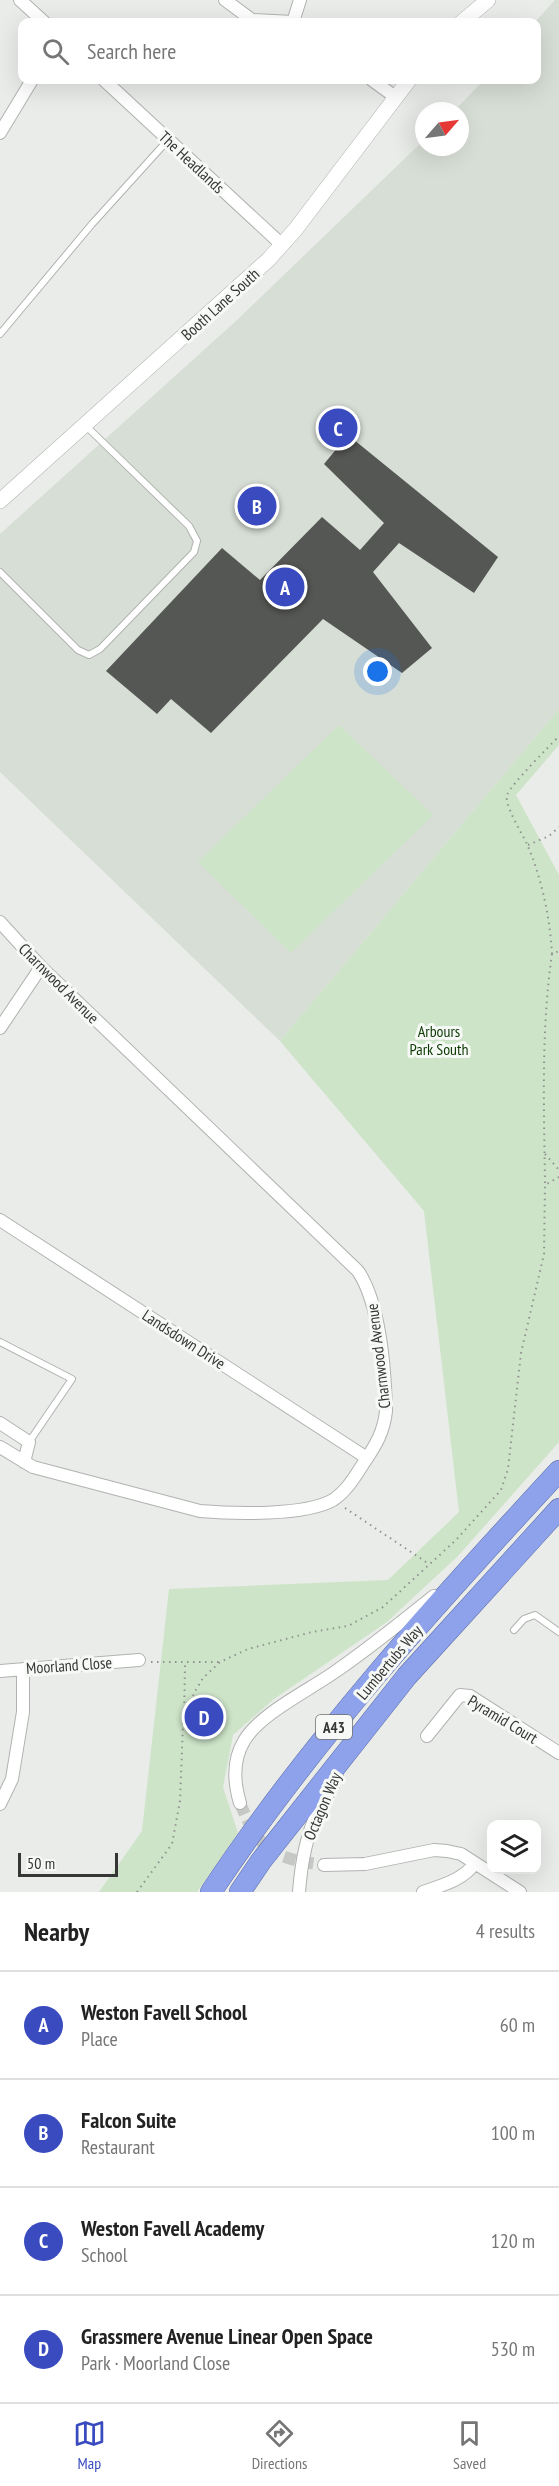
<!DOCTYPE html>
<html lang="en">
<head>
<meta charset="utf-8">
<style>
	body { margin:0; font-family:"PT Sans Narrow",sans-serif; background:#f2f2f2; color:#222 }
	.controls { position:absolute; right:18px; bottom:18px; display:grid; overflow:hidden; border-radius:12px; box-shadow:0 6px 24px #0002 }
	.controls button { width:54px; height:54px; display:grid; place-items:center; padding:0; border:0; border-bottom:2px solid #e0e0e0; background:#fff; color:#222; font:30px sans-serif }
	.compass { position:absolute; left:415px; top:102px; width:54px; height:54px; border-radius:50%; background:#fff; box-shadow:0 6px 24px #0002; rotate:62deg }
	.scale { position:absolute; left:18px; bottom:15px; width:100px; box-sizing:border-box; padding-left:6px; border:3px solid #353635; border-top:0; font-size:16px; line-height:21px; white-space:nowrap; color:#353635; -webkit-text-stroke:4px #f6f9f6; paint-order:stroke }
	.you { position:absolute; left:378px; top:672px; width:21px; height:21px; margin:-15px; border:4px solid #fff; border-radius:50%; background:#1a73e8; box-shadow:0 0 0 9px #1a73e833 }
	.badge { display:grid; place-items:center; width:39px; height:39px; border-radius:50%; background:#394bbe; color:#fff; font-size:20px; font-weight:700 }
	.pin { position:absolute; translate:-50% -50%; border:3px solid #fff; box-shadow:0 2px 6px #0006 }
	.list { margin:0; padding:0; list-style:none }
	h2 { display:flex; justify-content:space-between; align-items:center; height:78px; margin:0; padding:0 24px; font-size:26px }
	h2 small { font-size:20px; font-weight:400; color:#767676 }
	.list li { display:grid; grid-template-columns:39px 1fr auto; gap:18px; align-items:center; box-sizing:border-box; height:108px; padding:0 24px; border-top:2px solid #e0e0e0 }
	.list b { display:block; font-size:22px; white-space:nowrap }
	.list p { margin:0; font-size:20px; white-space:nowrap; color:#767676 }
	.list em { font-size:20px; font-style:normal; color:#767676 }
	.icon { flex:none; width:33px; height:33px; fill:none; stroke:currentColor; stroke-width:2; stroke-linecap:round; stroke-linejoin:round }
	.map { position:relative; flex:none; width:559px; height:1892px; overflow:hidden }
	.search { position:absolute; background:#fff; box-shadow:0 6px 24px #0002; left:18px; right:18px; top:18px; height:66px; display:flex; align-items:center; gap:15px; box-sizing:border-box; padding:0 21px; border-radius:12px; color:#767676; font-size:22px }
	.sheet { height:510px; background:#fff }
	nav { display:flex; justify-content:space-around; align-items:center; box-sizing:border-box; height:84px; border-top:2px solid #e0e0e0; background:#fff; font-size:16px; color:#767676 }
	nav a { display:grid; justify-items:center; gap:3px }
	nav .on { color:#394bbe }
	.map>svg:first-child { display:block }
	.built { fill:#d7ded5 }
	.green { fill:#cde4c8 }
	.building { fill:#555754 }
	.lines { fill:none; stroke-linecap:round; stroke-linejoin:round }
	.minor-tunnel { stroke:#c5c8c4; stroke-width:12; stroke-dasharray:12 6; stroke-linecap:butt }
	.service-casing { stroke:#b0b3b0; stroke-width:8 }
	.minor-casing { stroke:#b0b3b0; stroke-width:14 }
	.tertiary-casing { stroke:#b0b3b0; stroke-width:16 }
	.trunk-casing { stroke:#5d6da8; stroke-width:22 }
	.path { stroke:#919390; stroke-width:2; stroke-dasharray:1.5 4.5; stroke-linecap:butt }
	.service { stroke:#fff; stroke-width:6 }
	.minor { stroke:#fff; stroke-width:12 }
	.tertiary { stroke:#fff; stroke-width:15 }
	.trunk { stroke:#8ea2eb; stroke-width:21 }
	.labels { text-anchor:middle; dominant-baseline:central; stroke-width:6; stroke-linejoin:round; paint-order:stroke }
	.shield { fill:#f6f9f6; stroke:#6f706f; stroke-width:1.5 }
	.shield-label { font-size:15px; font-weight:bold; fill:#353635 }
	.street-label { font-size:16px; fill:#353635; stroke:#f6f9f6 }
	.park-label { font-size:16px; fill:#0d3a03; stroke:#f6f9f6 }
</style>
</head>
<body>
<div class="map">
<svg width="559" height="1892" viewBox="0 0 559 1892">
	<rect width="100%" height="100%" fill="#e9ece8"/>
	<path class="built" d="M555 0H559V709L280 1041 0 772V534L236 321 424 140V147H460V111H454L484 80H536L535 22Z"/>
	<path class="green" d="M559 709V745L516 795 559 875V1442L458 1556 387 1622 274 1699 233 1735 223 1787 238 1833 197 1892H99L142 1831 169 1589 388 1580 459 1512 424 1211 280 1041Z
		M339 725 433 815 291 953 198 862Z"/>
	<path class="building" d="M348 435 498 557 474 593 399 543 373 572 432 648 402 673 323 619 211 733 171 699 157 714 106 671 222 548 260 580 322 517 360 550 384 523 324 464Z"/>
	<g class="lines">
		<path class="minor-tunnel" d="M240 1803C260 1852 273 1858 324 1865"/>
		<g class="service-casing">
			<path id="service" d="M0 334 92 224 168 140
				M0 572 78 650 89 655 100 649 194 552 197 541 189 526 86 426
				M0 1342 72 1379 29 1442
				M514 1630 524 1619 535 1615 559 1632"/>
		</g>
		<g class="minor-casing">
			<path id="minor" d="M20 0 44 22
				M225 0 252 20 293 22
				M293 22 300 0
				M104 80 281 244
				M372 80 394 96
				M0 133 32 80
				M0 922 41 967 358 1271C380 1304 385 1371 386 1411 384 1431 376 1445 365 1461 356 1475 347 1491 333 1500 305 1516 233 1514 200 1511L33 1467 0 1447
				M0 1028 41 967
				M0 1220 367 1458
				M0 1423 29 1442 24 1462
				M0 1671 139 1660
				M427 1736 460 1695 470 1696 559 1753
				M240 1803C234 1783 232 1761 244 1741 260 1713 312 1689 339 1669 372 1646 403 1621 434 1596
				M0 1804 12 1779 23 1712V1669
				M324 1865 365 1864 434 1850 447 1851 461 1854 520 1892
				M299 1892C301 1865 305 1839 317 1813 323 1800 333 1789 337 1775
				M423 1892C443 1885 463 1880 475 1863"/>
		</g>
		<g class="tertiary-casing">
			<path id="tertiary" d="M462 22 488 0
				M0 501 268 260 295 230 409 80"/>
		</g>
		<g class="trunk-casing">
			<path id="trunk" d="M211 1892C312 1740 435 1605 559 1471
				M240 1892 261 1861 407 1676 559 1509"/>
		</g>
		<path class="path" d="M528 845 549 836 559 827
			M552 954C550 917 541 875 526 842 521 832 504 804 507 795 512 783 548 748 559 736
			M545 1154 559 1170
			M545 1183C544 1106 541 1030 552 954L559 951
			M345 1508 429 1564
			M151 1662H220
			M184 1721 185 1664
			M137 1892 172 1844 180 1801 183 1724 194 1693 203 1678 220 1662 248 1649 312 1632 348 1626 383 1607 456 1540 501 1490 508 1469 521 1353 544 1254 545 1185 559 1177"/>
		<use href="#service" class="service"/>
		<use href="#minor" class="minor"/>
		<use href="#tertiary" class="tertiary"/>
		<use href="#trunk" class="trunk"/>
	</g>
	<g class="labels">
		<rect class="shield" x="316" y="1715" width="36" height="24" rx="4.5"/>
		<g class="shield-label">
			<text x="334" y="1727">A43</text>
		</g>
		<g class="street-label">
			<text transform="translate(192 162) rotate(43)">The Headlands</text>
			<text transform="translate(220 304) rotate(-42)">Booth Lane South</text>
			<text transform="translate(59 983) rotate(45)">Charnwood Avenue</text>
			<text transform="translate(184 1339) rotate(33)">Landsdown Drive</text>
			<text transform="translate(378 1356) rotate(-97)">Charnwood Avenue</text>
			<text transform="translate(389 1662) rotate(-50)">Lumbertubs Way</text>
			<text transform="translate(69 1665) rotate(-4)">Moorland Close</text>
			<text transform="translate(503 1719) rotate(31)">Pyramid Court</text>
			<text transform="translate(322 1806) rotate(-67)">Octagon Way</text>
		</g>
		<g class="park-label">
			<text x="439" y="1031">Arbours<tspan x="439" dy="18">Park South</tspan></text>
		</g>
	</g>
</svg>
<div class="controls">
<button><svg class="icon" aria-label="layers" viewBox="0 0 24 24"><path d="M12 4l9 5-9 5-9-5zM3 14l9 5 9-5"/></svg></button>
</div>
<svg class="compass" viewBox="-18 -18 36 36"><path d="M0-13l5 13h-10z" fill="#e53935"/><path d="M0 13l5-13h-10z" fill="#767676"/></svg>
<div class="scale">50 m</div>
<div class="you"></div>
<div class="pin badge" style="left:285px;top:587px">A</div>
<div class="pin badge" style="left:257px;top:506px">B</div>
<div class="pin badge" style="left:338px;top:428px">C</div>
<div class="pin badge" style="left:204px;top:1717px">D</div>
<div class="search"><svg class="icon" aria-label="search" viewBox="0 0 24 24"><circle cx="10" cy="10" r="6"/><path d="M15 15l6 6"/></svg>Search here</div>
</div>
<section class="sheet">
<h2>Nearby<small>4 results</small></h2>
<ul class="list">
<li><span class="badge">A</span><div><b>Weston Favell School</b><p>Place</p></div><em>60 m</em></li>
<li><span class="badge">B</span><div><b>Falcon Suite</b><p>Restaurant</p></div><em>100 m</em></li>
<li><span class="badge">C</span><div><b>Weston Favell Academy</b><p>School</p></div><em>120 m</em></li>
<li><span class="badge">D</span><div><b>Grassmere Avenue Linear Open Space</b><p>Park · Moorland Close</p></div><em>530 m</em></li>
</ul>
</section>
<nav>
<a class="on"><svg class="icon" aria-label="map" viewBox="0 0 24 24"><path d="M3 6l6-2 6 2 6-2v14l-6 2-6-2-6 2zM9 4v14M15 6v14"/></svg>Map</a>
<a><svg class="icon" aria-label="directions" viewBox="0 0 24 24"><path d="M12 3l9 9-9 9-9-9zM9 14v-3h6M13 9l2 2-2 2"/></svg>Directions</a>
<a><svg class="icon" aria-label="saved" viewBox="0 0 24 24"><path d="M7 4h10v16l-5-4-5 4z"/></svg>Saved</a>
</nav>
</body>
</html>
